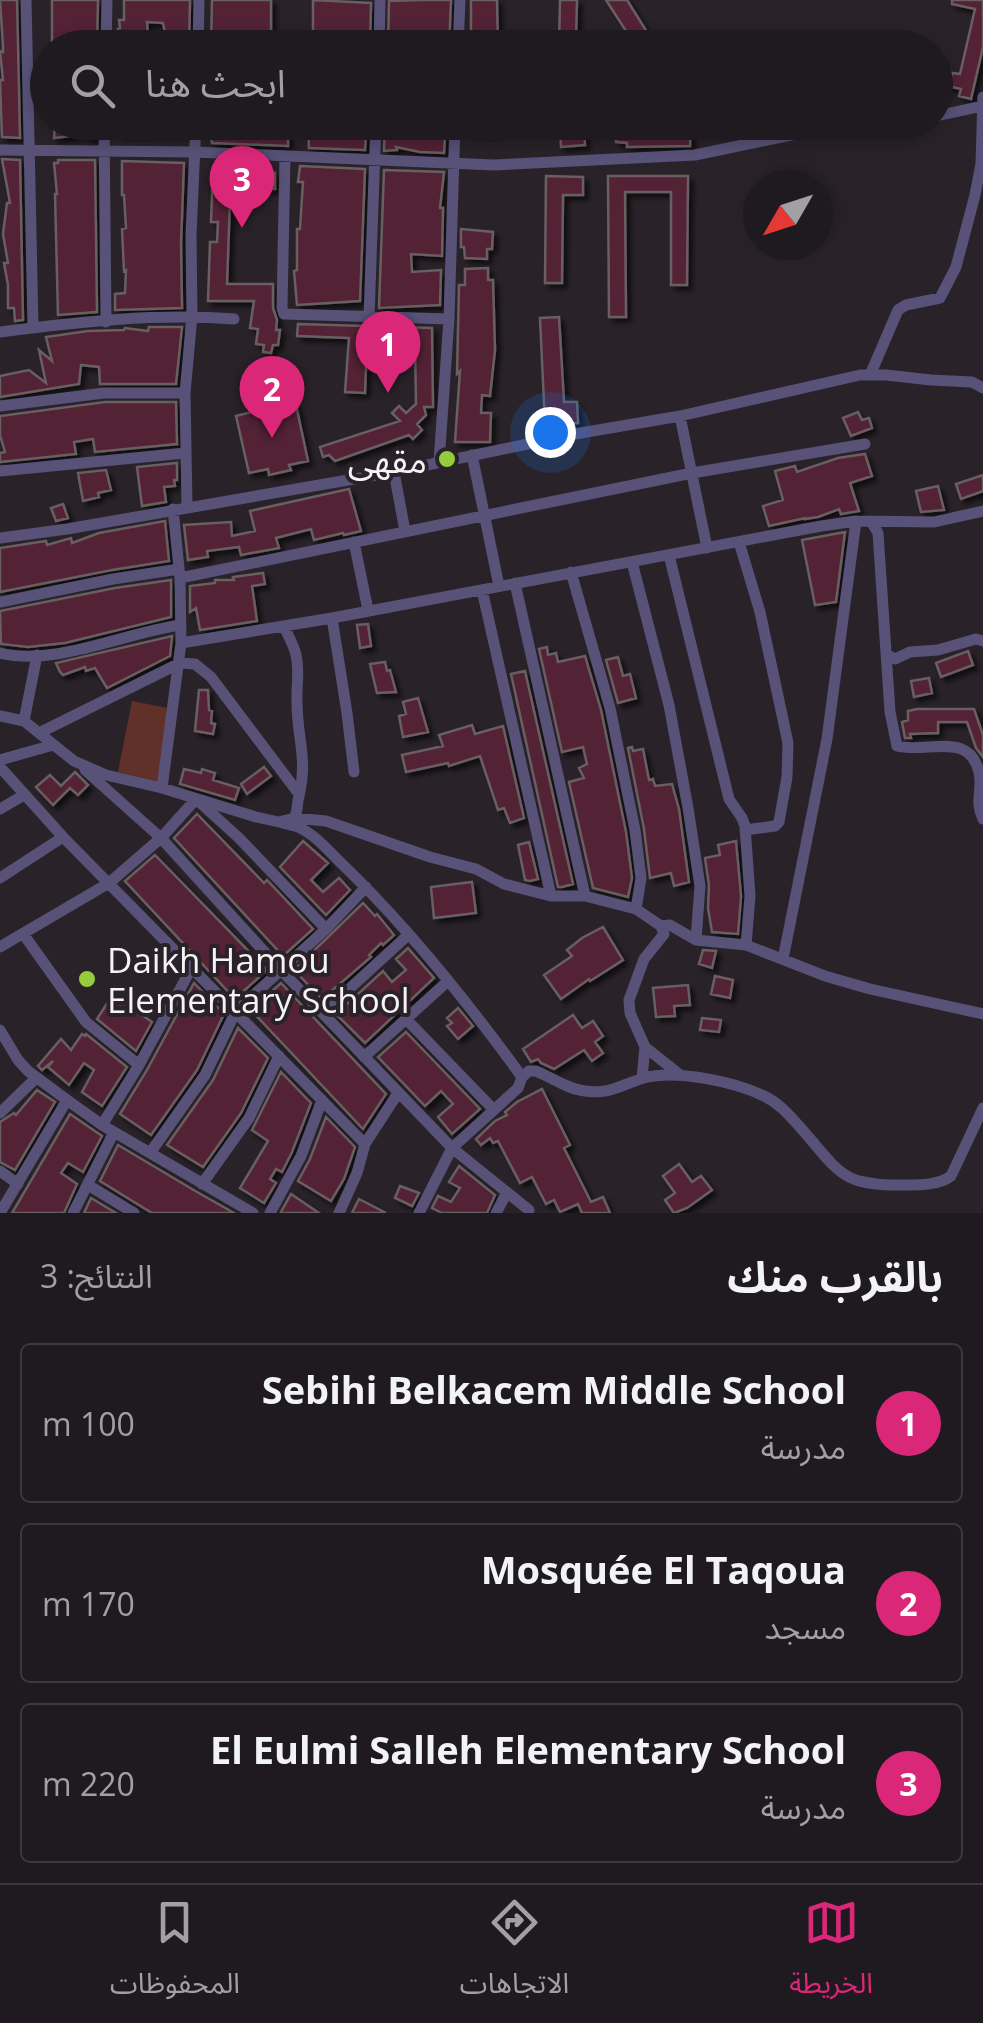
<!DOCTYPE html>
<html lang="ar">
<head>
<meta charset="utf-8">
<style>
	body { margin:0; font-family:"Open Sans","Noto Sans Arabic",sans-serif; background:#272328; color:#f1f3f6; direction:rtl }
	.compass { position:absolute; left:743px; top:170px; width:90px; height:90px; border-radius:50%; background:#1f1a1f; box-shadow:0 5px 15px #0003; rotate:231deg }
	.you { position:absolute; left:550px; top:432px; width:35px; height:35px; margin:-25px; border:8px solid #fff; border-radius:50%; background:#1a73e8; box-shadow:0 0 0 15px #1a73e833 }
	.badge { display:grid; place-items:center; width:65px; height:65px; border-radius:50%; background:#db2777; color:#fff; font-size:32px; font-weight:700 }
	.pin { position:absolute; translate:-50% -82px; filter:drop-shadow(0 2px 5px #0008) }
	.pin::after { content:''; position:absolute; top:52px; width:35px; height:30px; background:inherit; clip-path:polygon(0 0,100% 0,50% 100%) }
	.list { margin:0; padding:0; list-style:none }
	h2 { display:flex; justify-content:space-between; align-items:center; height:130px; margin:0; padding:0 40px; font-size:42px }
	h2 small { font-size:32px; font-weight:400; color:#a1a1a4 }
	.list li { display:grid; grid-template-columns:65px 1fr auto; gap:30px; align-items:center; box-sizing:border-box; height:160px; margin:0 20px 20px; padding:0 20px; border:2px solid #3c383d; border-radius:10px }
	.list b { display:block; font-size:38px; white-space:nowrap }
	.list p { margin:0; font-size:32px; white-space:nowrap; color:#a1a1a4 }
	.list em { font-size:32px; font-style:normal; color:#a1a1a4 }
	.icon { flex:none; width:55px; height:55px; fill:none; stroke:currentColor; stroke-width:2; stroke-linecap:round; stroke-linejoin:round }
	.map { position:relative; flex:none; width:983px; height:1213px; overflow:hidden; direction:ltr }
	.search { position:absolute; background:#1f1a1f; box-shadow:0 5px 15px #0003; left:30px; right:30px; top:30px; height:110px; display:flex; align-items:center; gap:25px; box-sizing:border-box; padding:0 35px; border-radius:55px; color:#a1a1a4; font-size:38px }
	.sheet { height:670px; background:#1f1a1f }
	nav { display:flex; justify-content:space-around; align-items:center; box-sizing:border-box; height:140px; border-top:2px solid #3c383d; background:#1f1a1f; font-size:28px; color:#a1a1a4 }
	nav a { display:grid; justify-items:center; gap:5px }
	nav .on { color:#db2777 }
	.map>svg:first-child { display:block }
	.green { fill:#603029 }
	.building { fill:#532035; stroke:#695e61; stroke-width:2.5; filter:url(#shadow) }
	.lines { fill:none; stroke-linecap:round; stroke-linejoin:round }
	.minor { stroke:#585279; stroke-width:11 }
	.poi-dot { fill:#94cc3c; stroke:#292329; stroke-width:4 }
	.labels { text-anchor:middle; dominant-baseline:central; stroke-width:8; stroke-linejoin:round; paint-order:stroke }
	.poi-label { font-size:35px; fill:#f6f2f6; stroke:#292329; text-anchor:end }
</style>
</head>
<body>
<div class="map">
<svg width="983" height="1213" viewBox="0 0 983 1213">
	<defs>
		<filter id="shadow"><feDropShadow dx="4.5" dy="4.5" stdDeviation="2.5" flood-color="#0009"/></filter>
	</defs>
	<rect width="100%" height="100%" fill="#292329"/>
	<path class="green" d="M132 701 173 709 159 782 118 772Z"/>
	<path class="building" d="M0 0H17L20 138 2 137 0 80H3L0 51 3 52V46Z
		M52 0H98L97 48H52Z
		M124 0H190L189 48H168L163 23 147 22 149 48H120L118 29 120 28 119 20H124Z
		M212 0H271V33L313 32V0L371 3 370 48H211Z
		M421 0H451L449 48 388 44 389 1Z
		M471 0H497L498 47H471Z
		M560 0H577L576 39H572V48H559Z
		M606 0H627L657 48H637Z
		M952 0H983V47L971 99 959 96 961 89 943 85 941 102H936V75L951 77 952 73 960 74 975 9 952 4Z
		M55 122H95V137L87 138V134L54 138Z
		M121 122H187L186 132 121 134Z
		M209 122H267V125H288V146L212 143Z
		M308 122H367L365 150 309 148Z
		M385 122H446L444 153 420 152 396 147 397 150 384 151Z
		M464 122H498L497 134 464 132Z
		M560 122H577L578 129H584L585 145 561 147Z
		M677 122H691L690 146 627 147V143L616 142V131H677Z
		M2 159 20 160 23 320 15 321 14 308H8V285L4 263H8L3 234 7 203H10Z
		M58 160H95L97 312 58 315 55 194H57L54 163H58Z
		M122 161 184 163 181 243 182 308 115 310V294L125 293 126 270 124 271 122 229 126 228 124 195H122Z
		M300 166 365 169 360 301 297 305 294 271 297 270V229H300L303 182H298Z
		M213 170 231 171 227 284H273V308L277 320 276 330H280L278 345H273L271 353 263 352 264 345 256 344 258 329 250 328 254 301H208L210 242H217L218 222H211Z
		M384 170 444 172 440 208H443L442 256 411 254 412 272 441 270 440 305 379 308Z
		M249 171 275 173V189L248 187Z
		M546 176 583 177V195H563L562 283H545Z
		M608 176H688L687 285H671V192H625L626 317H609Z
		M461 229 493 232 492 249H487V259L465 258 464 247H461Z
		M488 268V280H493L495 350 490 396 482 395 481 413H491L490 442H455L460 371 457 374 459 285H465V269Z
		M559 317 564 402H577L578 423 545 424 540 318Z
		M298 324 432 328 433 407H424L426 415 417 424 422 430 413 439 409 435 335 461 329 455 323 457 320 447 400 421 392 413 399 406 406 413 416 404 415 343H367L365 393 345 392 349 338 297 336Z
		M149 327H182L176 384H100L99 367 81 365 79 384 0 397V376L29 370 46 383 39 350 52 361 46 337 88 331 124 330 125 328 148 331Z
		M105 402H176L177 444 95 452 93 439 74 442 76 454 0 462V453L5 452 0 435V416Z
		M273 403V409L296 405 308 461 289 465 291 470 269 475 268 469 249 473 236 416 256 411 254 406Z
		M858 412 862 420 869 418 872 428 851 436 843 418Z
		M865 454 872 476 850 483 859 511 841 514 839 509 818 517 805 519V518L769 526 763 506 783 500 775 471 795 466 797 472 838 458Z
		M177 463V480H174L175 486 164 487 166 502 142 506 137 467Z
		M106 470 111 490 98 493 99 497 83 501 78 473Z
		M983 475V491L961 499 956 484Z
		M938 486 944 510 921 512 916 491Z
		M349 489 361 531 344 535 343 533 314 540 311 529 276 538 279 548 241 555 239 547 207 551 208 557 188 560 184 525 231 522 232 536 255 531 250 511Z
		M63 504 68 518 56 521 51 508Z
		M165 521 169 561 112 570 0 592V548L46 541 47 545 71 538 72 543 99 533Z
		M845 532 836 602 815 605 802 540Z
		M263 573 265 584 252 586 257 621 200 630 196 608 190 612V586L215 583V580H234L233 577Z
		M171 580V617L65 643 28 647 1 644 0 611 115 588Z
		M368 624 371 646 360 648 357 625Z
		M172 636 170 656 107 688 95 668 86 671 85 667 63 675 60 672 56 663Z
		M547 647 548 655 556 653 558 662 585 656 601 710 626 832 632 878 628 897 593 888 569 782 584 778 579 768 587 764 583 747 562 752 539 649Z
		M968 651 973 665 941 677 936 663Z
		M618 657 623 676 630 674 636 698 618 703 606 660Z
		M385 662 387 671 390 670 396 692 377 693 370 664Z
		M525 671 573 884 562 887H558L511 674Z
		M929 678 932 693 914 697 911 681Z
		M199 690H208L209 710 212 711 211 723 215 724 213 734 195 731Z
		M418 698 428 732 403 737 399 716 406 714 403 702Z
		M917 709H974L983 735V757L976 748 967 722H938V733L910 734 911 738H905L902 722 908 720V711Z
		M472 725 475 734 503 726 524 818 510 823 504 808 498 810 480 756 449 766 448 763 406 772 402 755 443 746 439 735Z
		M632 747 633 751 643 749 649 780 653 779 655 786 672 784 679 809 689 882 674 886 671 873 650 878 644 829 628 748Z
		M264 767 271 776 247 794 241 784Z
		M184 769 201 773 202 769 215 773 213 780 239 788 235 800 180 784Z
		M75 772 88 785 78 795 70 788 53 805 36 787 50 775 61 786Z
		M197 814 264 883 267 880 313 929 283 956 174 838Z
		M303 841 328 863 311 880 323 892 339 878 350 890 326 915 280 867Z
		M736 841 741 896 738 934 712 932 708 908 709 885 705 858 720 855 718 845Z
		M529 842 538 879 530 881 525 880 518 845Z
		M155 855 267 970 235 999 125 881Z
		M472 882 476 913 434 918 431 887Z
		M363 903 375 916 377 914 394 935 383 945 381 943 369 955 371 957 322 999 294 970Z
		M603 927 623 960 590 981 589 979 561 999 544 975 572 956 567 950 582 938Z
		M408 948 434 978 365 1043 336 1014 383 971 392 982 406 970 396 959Z
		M703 950 716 951 712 968 699 964Z
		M715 976 733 980 730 998 711 994Z
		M194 983 224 1014 197 1070 151 1135 120 1114 147 1070Z
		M281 983 386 1094 363 1129 251 1010Z
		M688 985 690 1005 674 1006 675 1016 656 1017 653 988Z
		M115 991 135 1006 133 1009 152 1022 136 1051 97 1019Z
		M458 1008 473 1026 458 1039 447 1026 452 1023 447 1018Z
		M573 1015 582 1028 593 1021 603 1036 595 1042 603 1053 592 1061 584 1050 554 1069 541 1063 538 1059 531 1062 523 1049Z
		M702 1018 721 1020 719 1032 700 1030Z
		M238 1028 268 1058 241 1113 203 1167 167 1145 213 1080Z
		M406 1032 480 1109 452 1134 438 1117 453 1104 441 1091 425 1106 378 1057Z
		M82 1034 85 1036 86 1034 127 1067 102 1106 82 1092 94 1070 84 1063 69 1085 48 1067 53 1061 42 1070 38 1066 61 1039 71 1050Z
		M281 1072 311 1103 292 1152 282 1172 276 1169 270 1179 276 1183 264 1203 240 1188 268 1141 252 1130Z
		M542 1089 570 1145 564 1148 591 1202 603 1197 610 1213H582L578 1204 560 1212 554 1200 546 1204 532 1177 520 1183 498 1141 493 1143 490 1138 481 1145 476 1139 495 1121 507 1115 505 1112 517 1102Z
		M37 1090 55 1102 15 1170 0 1162V1122L14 1113 16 1115Z
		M70 1114 102 1136 83 1172 68 1163 61 1173 77 1184 64 1213H12Z
		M326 1117 355 1147 344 1179 331 1201 298 1181 310 1159Z
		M118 1145 197 1192 234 1213H152L100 1181Z
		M679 1164 692 1182 701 1176 712 1190 687 1208 674 1213 665 1200 675 1193 663 1176Z
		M459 1166 495 1195 487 1213H442L432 1208 438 1196 451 1202 460 1188 449 1182Z
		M400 1186 419 1193 412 1206 395 1198Z
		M291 1194 319 1213H283L281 1212Z
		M91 1198 116 1213H84Z
		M359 1199 386 1213H352Z"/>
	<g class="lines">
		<path class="minor" d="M26 0 33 327
			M106 48 107 0
			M198 48 199 0
			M379 48 380 0
			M458 48 460 0
			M936 116 982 106
			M104 122 106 322
			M0 150 195 152 494 165 695 155 820 129 873 127 900 122
			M285 156 282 308 284 314 449 319
			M369 317 376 122
			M0 332C77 322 156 313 234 319
			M870 375 898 310 906 305 940 298 956 267 975 195 981 164 983 97
			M0 406 104 393H185
			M680 416 707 548
			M472 455 499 586
			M439 462 449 319 455 122
			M0 471 185 453
			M394 472 405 531
			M187 507 185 393 192 316 191 236 196 122
			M872 523 878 533 890 712 897 746C926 754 969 730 979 772 983 790 974 801 983 819
			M0 538 67 529 394 472 575 434 680 416 860 375H886L931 380 972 382 983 388
			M354 542 368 610
			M739 542 760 612 788 743 787 777 779 822 775 826 745 830
			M669 555 729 799 742 818 745 826 750 896 746 945
			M632 562 669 705 688 808 700 886 696 940
			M571 572 610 708 635 830 641 878 636 909
			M180 578 692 473 865 444
			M515 583 585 896
			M482 590 551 896
			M0 602 113 579 179 569
			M332 618 347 713 354 772
			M284 626C288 636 294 645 296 655 300 672 296 686 297 702 297 739 308 757 299 796 296 805 299 810 294 818
			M181 643 332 618 821 526 856 521 934 522 983 511
			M0 653C55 667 126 632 181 625
			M886 654 895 659 910 652 938 650 976 639 983 641
			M0 716 24 721 74 761 106 775 162 788 256 817 279 822 294 818 326 821 430 857 476 869 504 884 551 896H585L636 909 661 926 670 925 696 940 746 945 825 976 870 989 983 1014
			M24 721 37 655
			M41 732 180 663 195 664 211 677 299 794
			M0 760 53 745
			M0 767 63 837 365 1144
			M85 770 161 838 280 969 452 1148 529 1210
			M162 788 181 643 180 578 173 509
			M0 809 24 795
			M283 823C288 824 293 825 298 827 314 834 327 849 339 861 407 926 467 1001 522 1077L518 1088 452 1148 419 1213
			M0 878 63 837
			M24 935 86 1022 139 1065
			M0 947 109 883 161 838 196 799 239 838 326 929
			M783 959 827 739 856 521
			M323 1013 408 935
			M406 1019 494 1110
			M0 1030 18 1060 28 1071 67 1100 102 1125 253 1213
			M645 1047 679 1074
			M364 1057 448 981
			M522 1077 529 1071H536C552 1078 568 1089 585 1091 611 1095 622 1084 644 1078 676 1069 735 1082 764 1096 779 1103 789 1115 799 1126 841 1173 839 1186 907 1185 921 1185 939 1185 951 1176L983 1108
			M642 1078 645 1047 630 1013 629 1000 644 959 664 934 661 926
			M0 1113 36 1078
			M102 1125 139 1065 192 967
			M150 1153 205 1075 236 1011 326 929 366 887
			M0 1171 18 1184
			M202 1184 249 1118 279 1056
			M88 1185 134 1213
			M0 1213 67 1100
			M73 1213 114 1132
			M270 1213 301 1156 322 1100
			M339 1213 357 1173 365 1144 398 1093
			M496 1213 507 1192"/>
	</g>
	<g class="poi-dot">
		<circle cx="447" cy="459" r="10"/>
		<circle cx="87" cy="979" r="10"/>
	</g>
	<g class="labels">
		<g class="poi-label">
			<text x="427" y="459">مقهى</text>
			<text x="107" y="959" text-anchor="start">Daikh Hamou<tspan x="107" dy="40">Elementary School</tspan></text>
		</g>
	</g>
</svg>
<svg class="compass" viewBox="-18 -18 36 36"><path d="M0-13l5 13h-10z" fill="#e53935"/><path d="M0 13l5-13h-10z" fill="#a1a1a4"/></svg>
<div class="you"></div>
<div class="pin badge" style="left:388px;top:393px">1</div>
<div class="pin badge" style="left:272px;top:438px">2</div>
<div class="pin badge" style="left:242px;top:228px">3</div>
<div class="search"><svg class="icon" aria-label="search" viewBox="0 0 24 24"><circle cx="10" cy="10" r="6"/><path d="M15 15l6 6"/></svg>ابحث هنا</div>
</div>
<section class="sheet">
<h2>بالقرب منك<small>النتائج: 3</small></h2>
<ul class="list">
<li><span class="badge">1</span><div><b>Sebihi Belkacem Middle School</b><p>مدرسة</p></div><em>100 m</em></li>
<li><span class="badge">2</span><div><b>Mosquée El Taqoua</b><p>مسجد</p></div><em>170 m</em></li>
<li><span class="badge">3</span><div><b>El Eulmi Salleh Elementary School</b><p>مدرسة</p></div><em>220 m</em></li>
</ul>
</section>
<nav>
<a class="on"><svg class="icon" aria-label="map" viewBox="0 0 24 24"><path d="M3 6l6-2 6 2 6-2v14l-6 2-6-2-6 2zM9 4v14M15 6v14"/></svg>الخريطة</a>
<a><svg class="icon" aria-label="directions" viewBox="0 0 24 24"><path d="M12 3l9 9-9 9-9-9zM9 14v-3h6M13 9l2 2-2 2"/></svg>الاتجاهات</a>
<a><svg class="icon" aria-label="saved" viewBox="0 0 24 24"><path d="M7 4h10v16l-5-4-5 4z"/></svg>المحفوظات</a>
</nav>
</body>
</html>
